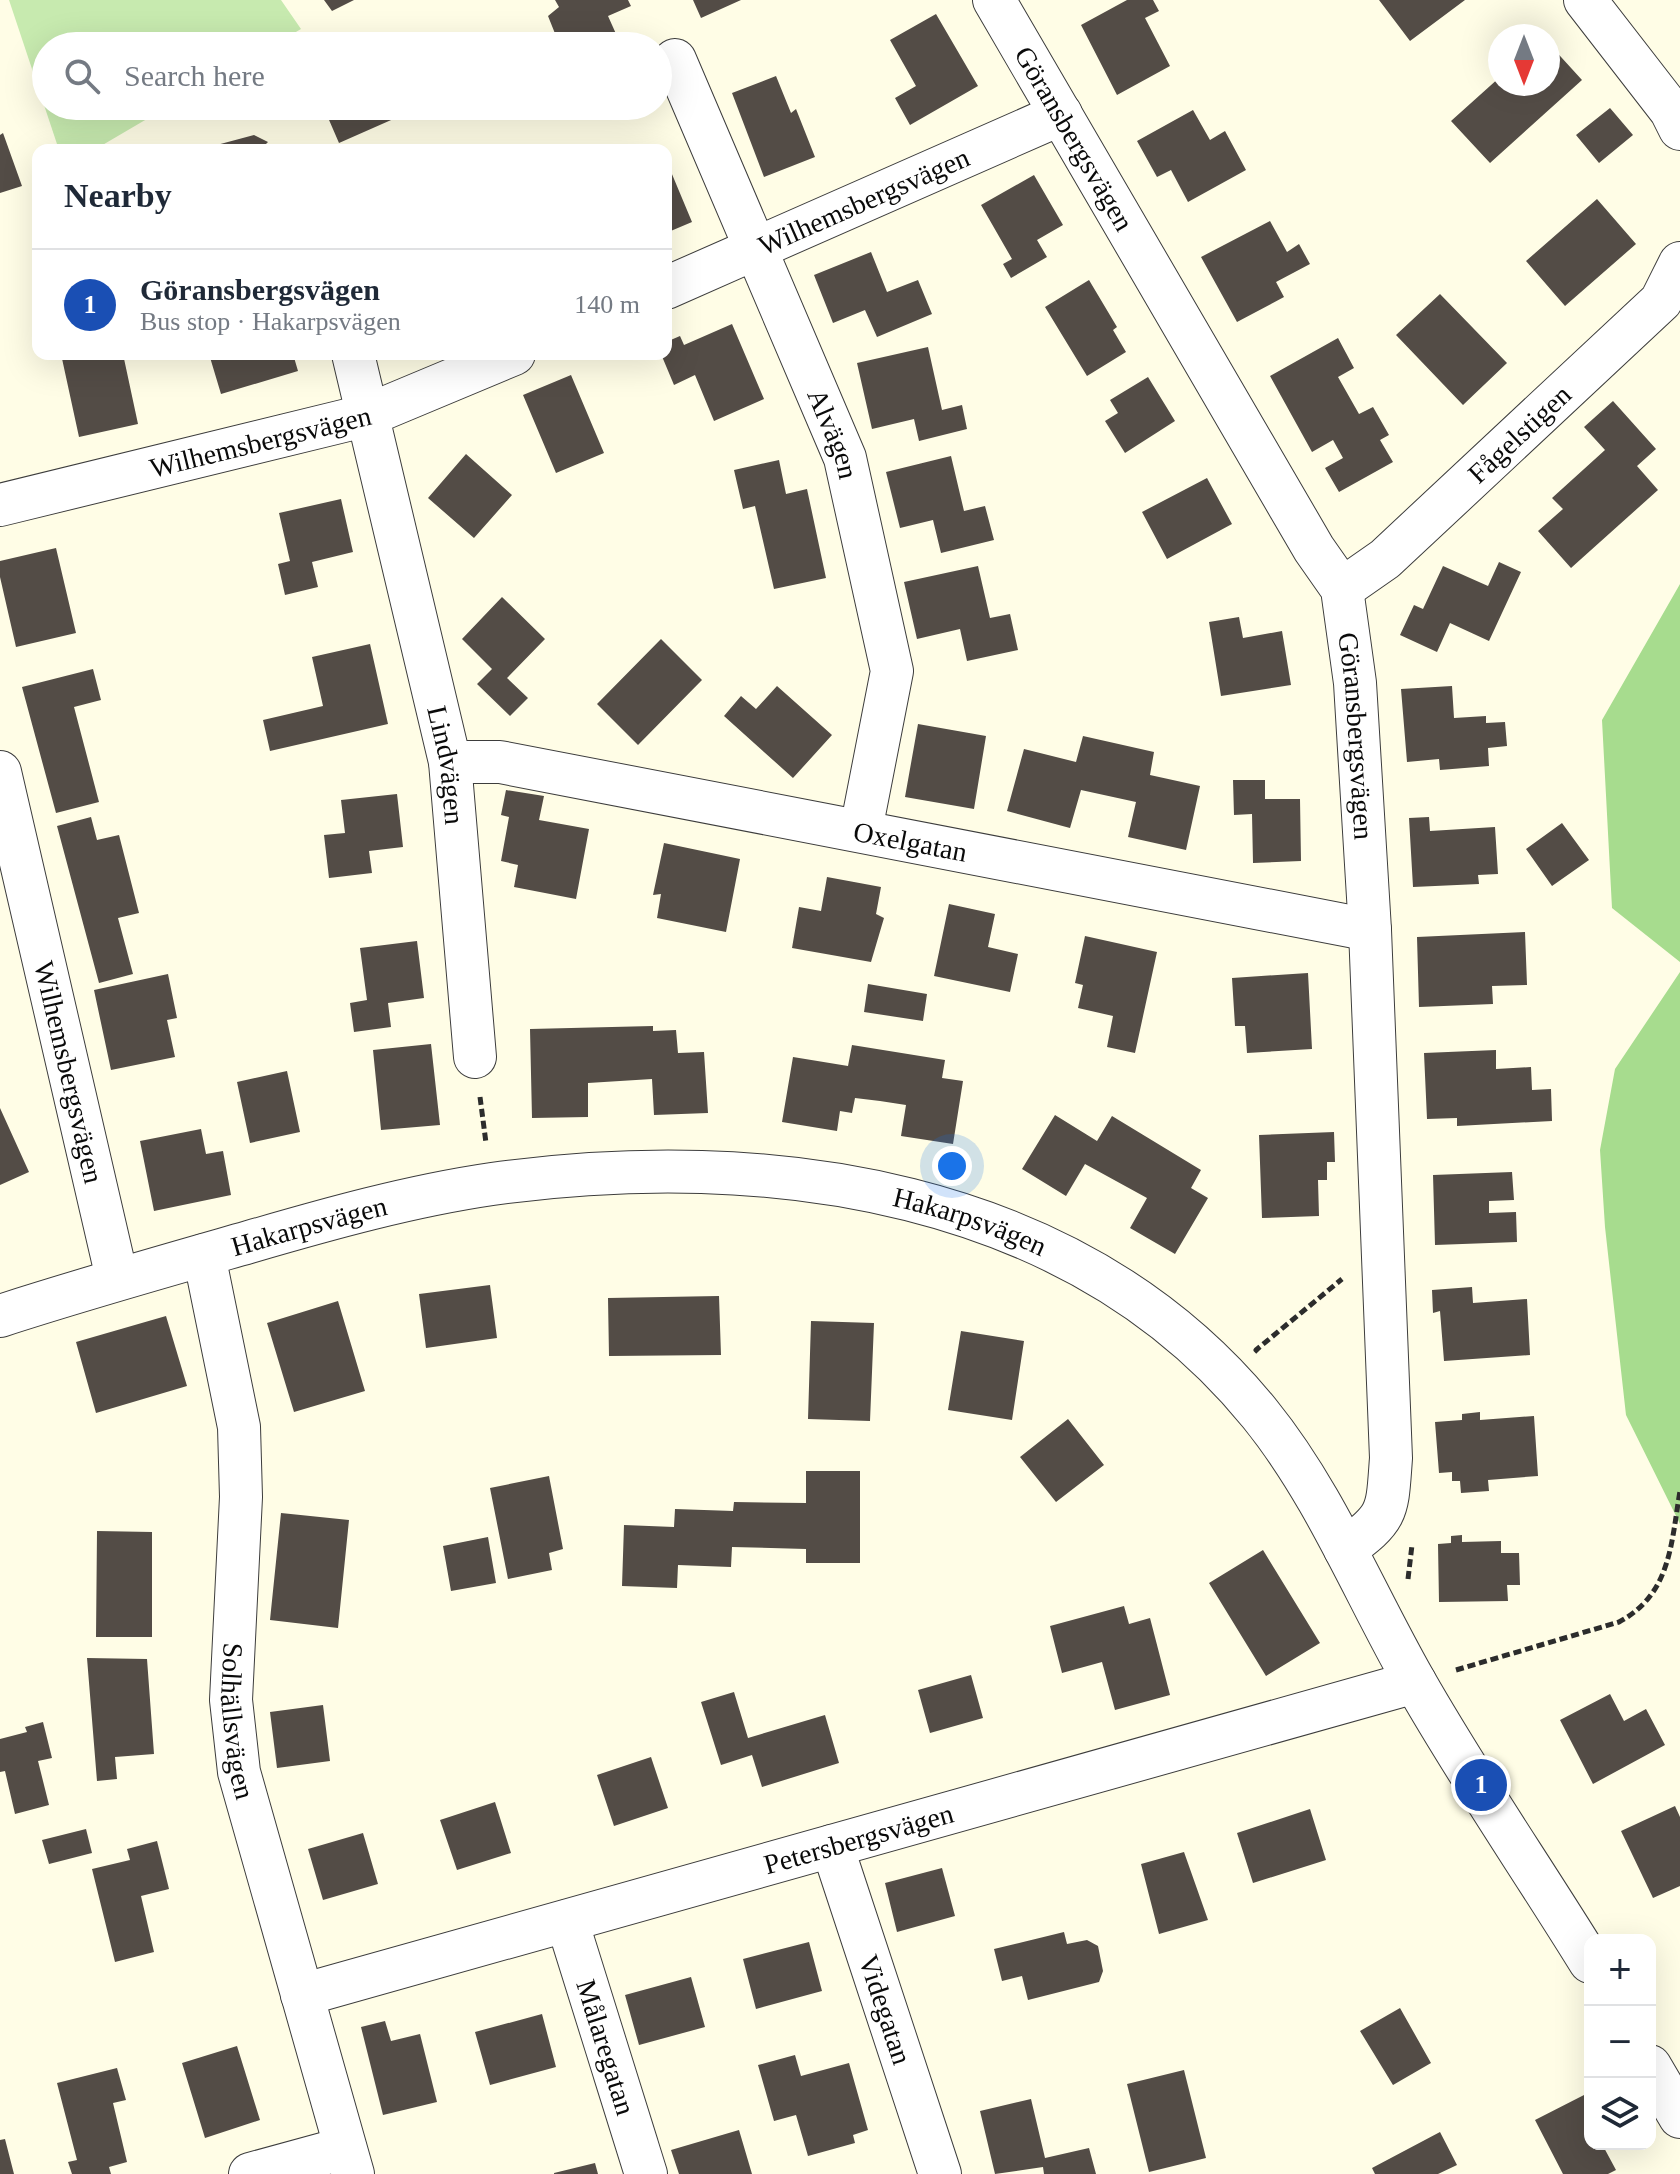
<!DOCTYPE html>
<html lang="en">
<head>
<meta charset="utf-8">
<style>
	body { margin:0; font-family:"Times New Roman",serif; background:#f2f2f3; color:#1f2937 }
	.controls { position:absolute; right:24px; bottom:24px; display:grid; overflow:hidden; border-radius:16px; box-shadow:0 8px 32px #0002 }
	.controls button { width:72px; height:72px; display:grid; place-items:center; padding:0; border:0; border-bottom:2px solid #e0e1e3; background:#fff; color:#1f2937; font:40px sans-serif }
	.compass { position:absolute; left:1488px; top:24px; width:72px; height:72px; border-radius:50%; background:#fff; box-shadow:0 8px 32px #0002; rotate:180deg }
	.you { position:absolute; left:952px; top:1166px; width:28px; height:28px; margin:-20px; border:6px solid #fff; border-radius:50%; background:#1a73e8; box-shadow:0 0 0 12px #1a73e833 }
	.badge { display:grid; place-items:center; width:52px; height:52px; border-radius:50%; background:#bf281c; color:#fff; font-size:26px; font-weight:700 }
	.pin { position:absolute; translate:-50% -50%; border:4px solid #fff; box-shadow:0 2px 8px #0006 }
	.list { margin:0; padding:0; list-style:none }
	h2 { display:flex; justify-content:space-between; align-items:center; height:104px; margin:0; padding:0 32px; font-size:34px }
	h2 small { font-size:26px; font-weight:400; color:#747a83 }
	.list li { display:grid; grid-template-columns:52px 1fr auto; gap:24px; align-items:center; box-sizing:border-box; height:112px; padding:0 32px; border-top:2px solid #e0e1e3 }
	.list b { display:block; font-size:30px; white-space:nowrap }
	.list p { margin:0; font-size:26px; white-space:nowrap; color:#747a83 }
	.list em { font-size:26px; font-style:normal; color:#747a83 }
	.icon { flex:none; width:44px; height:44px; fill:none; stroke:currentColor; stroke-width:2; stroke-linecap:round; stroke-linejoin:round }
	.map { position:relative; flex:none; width:1680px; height:2174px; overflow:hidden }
	.search { position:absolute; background:#fff; box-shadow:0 8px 32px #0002; left:32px; top:32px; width:640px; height:88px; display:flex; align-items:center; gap:20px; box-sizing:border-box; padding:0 28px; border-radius:44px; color:#747a83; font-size:30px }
	.panel { position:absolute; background:#fff; box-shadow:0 8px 32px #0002; left:32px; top:144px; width:640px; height:216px; border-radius:16px }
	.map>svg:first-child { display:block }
	.green { fill:#c7eaaf }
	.forest { fill:#a7dc8e }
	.building { fill:#534c46 }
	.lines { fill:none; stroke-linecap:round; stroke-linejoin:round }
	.minor-casing { stroke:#3d3d3d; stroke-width:44 }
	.path { stroke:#2c2c2c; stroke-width:5; stroke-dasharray:8 4; stroke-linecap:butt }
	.minor { stroke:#fff; stroke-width:42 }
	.labels { text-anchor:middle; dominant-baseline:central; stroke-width:8; stroke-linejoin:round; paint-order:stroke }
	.street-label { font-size:28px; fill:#0a0a0a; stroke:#fff }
</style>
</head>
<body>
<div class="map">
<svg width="1680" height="2174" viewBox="0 0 1680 2174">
	<rect width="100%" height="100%" fill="#fffde6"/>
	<path class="green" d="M9 0H281L301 29 272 46H46V106H169L94 150H59Z"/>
	<path class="forest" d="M1680 584V962L1612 908 1602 720Z
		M1680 972V1524L1626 1415 1605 1227 1600 1150 1615 1069Z"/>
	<path class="building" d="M324 0H354L332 11Z
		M555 0H628L631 6 608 16 621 45 560 46 548 16 559 7Z
		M693 0H741L701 18Z
		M1127 0H1153L1159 11 1145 18 1170 66 1117 95 1081 25Z
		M1379 0H1465L1410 41Z
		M936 14 978 86 910 125 895 98 916 86 890 40Z
		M1551 46 1582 80 1490 163 1451 121 1500 77V84H1548Z
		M776 76 791 113 796 109 815 157 764 177 732 93Z
		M323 106H404L407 113 339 143Z
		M1610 108 1633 135 1599 163 1576 135Z
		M1193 110 1210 140 1225 131 1246 170 1188 202 1171 170 1157 177 1137 141Z
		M3 133 22 186 0 193V135Z
		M254 135 268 142 260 150H198Z
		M669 167 692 222 666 233V168Z
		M1034 175 1063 225 1037 240 1047 257 1011 278 1003 264 1012 259 981 205Z
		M1597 199 1636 244 1565 306 1526 261Z
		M1270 221 1287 252 1299 244 1310 264 1276 282 1284 297 1237 322 1201 257Z
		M871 252 887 292 918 280 932 314 877 337 865 310 833 323 814 275Z
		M1089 280 1117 327 1113 330 1126 352 1087 376 1045 307Z
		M1440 294 1507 363 1463 405 1396 335Z
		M732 324 764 399 714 421 695 375 674 385 661 354H666V342L680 336 684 345Z
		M1338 338 1354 368 1338 377 1359 414 1373 407 1389 435 1380 440 1393 462 1339 492 1325 468 1343 458 1333 440 1312 452 1270 376Z
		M928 347 942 410 962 405 967 429 919 441 914 419 872 429 857 363Z
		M61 354H123L138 424 79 437Z
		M209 354H293L298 371 221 394Z
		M571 375 604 453 556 473 523 395Z
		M1148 377 1175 421 1125 453 1105 421 1118 413 1110 400Z
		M1613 401 1656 449 1637 466 1658 490 1571 568 1538 531 1563 509 1552 498 1605 450 1584 427Z
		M466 454 512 495 474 538 428 498Z
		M951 456 964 511 985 506 994 540 941 553 933 520 900 528 886 472Z
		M779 460 786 494 807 489 826 578 774 589 755 506 743 509 734 470Z
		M1207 478 1232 524 1167 559 1142 512Z
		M341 499 353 552 312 562 318 587 285 595 278 564 290 561 279 513Z
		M56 548 76 633 16 647 0 577V561Z
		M1499 562 1521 572 1489 641 1450 623 1437 652 1400 635 1414 605 1423 609 1443 566 1488 586Z
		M978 566 990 618 1010 614 1018 650 967 661 960 629 917 639 904 582Z
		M502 597 545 639 507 678 528 698 510 716 477 684 492 669 462 639Z
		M1239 617 1243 638 1282 631 1291 685 1221 696 1209 622Z
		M661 639 702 680 638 745 597 704Z
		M370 644 388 724 270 751 263 720 323 706 312 657Z
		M93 669 101 700 74 707 99 802 56 813 22 687Z
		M777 686 832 735 793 778 724 716 741 696 756 709Z
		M1452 686 1454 718 1486 716V723L1505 722 1507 746 1488 748 1489 766 1440 770 1439 759 1407 762 1401 689Z
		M918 724 986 736 974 809 905 797Z
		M1083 736 1154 752 1150 775 1200 786 1186 850 1128 837 1136 802 1081 790 1070 828 1007 811 1024 749 1076 762Z
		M1233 780H1265V799H1300L1301 861 1253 863 1252 814 1234 815Z
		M506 790 544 796 539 820 589 829 576 899 514 887 518 865 501 861 509 817 501 815Z
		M397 794 403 847 369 851 372 873 329 878 324 835 345 833 341 800Z
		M91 817 97 840 119 835 139 913 118 918 133 974 99 983 57 826Z
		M1429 817 1430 831 1495 827 1498 874 1478 875 1479 884 1413 887 1409 818Z
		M1562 823 1589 860 1552 886 1526 849Z
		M664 843 740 859 726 932 657 918 661 894 653 895Z
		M827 877 881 887 876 914 884 918 871 962 792 948 799 907 821 911Z
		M949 904 995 914 988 947 1018 954 1010 992 934 976Z
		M1525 932 1527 985 1492 986 1493 1004 1419 1007 1417 937Z
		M1085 936 1157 952 1135 1053 1107 1047 1113 1016 1078 1008 1083 985 1075 983Z
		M417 941 424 998 388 1003 391 1027 354 1032 350 1003 367 1000 360 948Z
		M1308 973 1312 1049 1247 1053 1245 1026H1235L1232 978Z
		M168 974 177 1018 167 1020 175 1057 111 1070 94 990Z
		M868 984 927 994 923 1021 864 1012Z
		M653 1026V1031L676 1030 678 1053 704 1052 708 1113 654 1115 652 1079 588 1083V1117L532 1118 530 1029Z
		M431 1044 440 1125 381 1130 373 1050Z
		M852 1045 945 1060 942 1078 963 1081 953 1144 901 1136 906 1105 880 1101 855 1098 852 1113 840 1111 837 1131 782 1122 793 1057 848 1066Z
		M1496 1050V1069L1531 1067 1532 1090 1551 1089 1552 1121 1457 1126V1118L1427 1119 1424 1053Z
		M287 1071 300 1132 250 1143 237 1082Z
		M0 1108 29 1172 0 1185Z
		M1055 1115 1097 1141 1112 1116 1201 1170 1191 1188 1208 1198 1175 1254 1130 1228 1147 1198 1085 1164 1066 1196 1022 1169Z
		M201 1129 206 1154 223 1151 231 1195 154 1211 140 1141Z
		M1334 1132 1335 1162H1327V1180H1318L1319 1216 1262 1218 1259 1135Z
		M1512 1172 1514 1200 1489 1201V1213L1516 1212 1517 1242 1435 1245 1433 1175Z
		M490 1285 497 1338 426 1348 419 1294Z
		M1472 1287 1473 1303 1527 1299 1530 1355 1444 1361 1440 1311 1433 1313 1432 1290Z
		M719 1296 721 1355 609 1356 608 1298Z
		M338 1301 365 1391 294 1412 267 1323Z
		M166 1316 187 1386 96 1413 76 1342Z
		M811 1321 874 1323 870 1421 808 1419Z
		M961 1331 1024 1341 1012 1420 948 1410Z
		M1480 1412V1420L1534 1416 1538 1476 1488 1480 1489 1491 1461 1493 1460 1481H1452V1472L1439 1473 1435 1422 1462 1420V1414Z
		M1068 1419 1104 1465 1056 1502 1020 1457Z
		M806 1471H860V1563H806V1549L732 1547 731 1567 678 1565 677 1588 622 1586 624 1525 674 1527 675 1509 733 1511 734 1502 806 1503Z
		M549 1476 563 1549 549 1553 552 1570 508 1579 490 1488Z
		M281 1513 349 1520 338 1628 270 1620Z
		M97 1531 152 1532V1637H96Z
		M1462 1535V1542L1501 1541V1553H1519L1520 1585H1507L1508 1601 1439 1602 1438 1544 1451 1543V1536Z
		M488 1537 496 1583 451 1591 443 1546Z
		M1263 1550 1320 1643 1266 1676 1209 1583Z
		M1124 1606 1129 1624 1150 1618 1170 1695 1115 1710 1102 1662 1062 1673 1050 1626Z
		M87 1658 147 1659 154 1754 115 1757 117 1779 97 1781Z
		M971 1675 983 1718 930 1733 918 1690Z
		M734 1692 748 1738 825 1715 839 1763 762 1787 752 1755 721 1765 701 1702Z
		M1610 1694 1624 1721 1646 1709 1665 1745 1593 1784 1560 1720Z
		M323 1705 330 1761 277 1768 270 1712Z
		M43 1722 52 1758 38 1761 49 1805 15 1814 5 1771 0 1772V1739L27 1732 25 1727Z
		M651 1757 668 1808 614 1826 597 1775Z
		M495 1802 511 1853 457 1870 440 1820Z
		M1675 1806 1680 1817V1886L1653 1898 1621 1831Z
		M1310 1809 1326 1860 1253 1883 1237 1833Z
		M86 1829 92 1853 49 1864 42 1840Z
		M363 1833 378 1884 323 1900 308 1849Z
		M157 1841 169 1889 141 1896 154 1952 115 1962 92 1869 130 1860 127 1849Z
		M1184 1852 1208 1920 1159 1934 1141 1864Z
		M942 1868 955 1916 897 1932 885 1883Z
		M1064 1932 1067 1944 1087 1940 1098 1946 1103 1971 1099 1982 1028 2000 1022 1976 1002 1981 994 1949Z
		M809 1942 822 1991 756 2009 743 1959Z
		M691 1977 705 2027 639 2045 625 1995Z
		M1400 2008 1431 2063 1393 2085 1360 2031Z
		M542 2014 556 2067 490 2085 475 2032Z
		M385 2021 391 2041 420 2034 437 2102 383 2115 361 2027Z
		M237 2046 260 2120 205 2138 182 2063Z
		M795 2055 801 2076 849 2063 868 2130 853 2135 855 2143 808 2156 796 2115 774 2121 758 2065Z
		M117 2068 126 2100 113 2103 127 2162 109 2167 111 2174H72L68 2162 77 2160 57 2083Z
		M1184 2070 1206 2158 1149 2172 1127 2084Z
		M1584 2095 1590 2107V2144H1602L1616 2170 1608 2174H1563L1535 2120Z
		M1031 2099 1045 2158 1089 2148 1096 2174H1044L1043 2167 995 2174 980 2111Z
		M739 2130 752 2174H679L671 2150Z
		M1440 2132 1457 2165 1438 2174H1375L1372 2168Z
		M5 2139 14 2174H0V2140Z
		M595 2163 598 2174H554V2173Z"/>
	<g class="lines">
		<g class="minor-casing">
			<g id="minor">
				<path id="s1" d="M994 0 1314 549 1342 589 1355 683 1370 930 1391 1458C1387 1511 1390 1517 1345 1549"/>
				<path d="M1585 0 1671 111 1680 129"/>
				<path id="s2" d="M675 60 845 458 892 671 861 830"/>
				<path id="s3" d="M666 288 1061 114"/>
				<path id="s4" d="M353 354 450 762 475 1057"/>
				<path id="s5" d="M0 505 368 415 514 354"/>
				<path id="s6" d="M1342 589 1385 559 1661 301 1680 263"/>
				<path id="s7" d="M450 762H500L1370 930"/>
				<path id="s8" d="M0 772 117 1278"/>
				<path id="s9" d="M204 1255 239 1427 241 1497 231 1700 239 1772 353 2174"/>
				<path id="s10" d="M0 1316C83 1289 165 1266 249 1242 328 1219 410 1196 492 1184 766 1146 1076 1187 1260 1414 1325 1494 1364 1593 1415 1682 1469 1777 1532 1868 1590 1962"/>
				<path id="s11" d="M832 1846 940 2174"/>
				<path id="s12" d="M567 1921 646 2174"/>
				<path id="s13" d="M302 1995 1415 1682"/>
				<path d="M1650 2066 1680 2117"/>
				<path d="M250 2174 345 2148"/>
			</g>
		</g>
		<path class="path" d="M480 1097 486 1143
			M1258 1352 1256 1350 1342 1279
			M1408 1579 1412 1545
			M1456 1670 1619 1622C1671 1594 1671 1544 1680 1491"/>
		<use href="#minor" class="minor"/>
	</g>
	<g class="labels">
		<g class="street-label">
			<text stroke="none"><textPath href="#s1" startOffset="160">Göransbergsvägen</textPath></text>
			<text stroke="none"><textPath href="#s3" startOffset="216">Wilhemsbergsvägen</textPath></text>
			<text stroke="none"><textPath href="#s6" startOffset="236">Fågelstigen</textPath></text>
			<text stroke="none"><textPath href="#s2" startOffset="406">Alvägen</textPath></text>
			<text stroke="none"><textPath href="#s5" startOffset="268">Wilhemsbergsvägen</textPath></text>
			<text stroke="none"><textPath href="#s1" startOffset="832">Göransbergsvägen</textPath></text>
			<text stroke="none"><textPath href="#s4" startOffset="422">Lindvägen</textPath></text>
			<text stroke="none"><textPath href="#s7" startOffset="468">Oxelgatan</textPath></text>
			<text stroke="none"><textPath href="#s8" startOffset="308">Wilhemsbergsvägen</textPath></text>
			<text stroke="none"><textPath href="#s10" startOffset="994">Hakarpsvägen</textPath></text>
			<text stroke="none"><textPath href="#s10" startOffset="322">Hakarpsvägen</textPath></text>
			<text stroke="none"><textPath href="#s9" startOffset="470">Solhällsvägen</textPath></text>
			<text stroke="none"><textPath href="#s13" startOffset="578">Petersbergsvägen</textPath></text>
			<text stroke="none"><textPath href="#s11" startOffset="172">Videgatan</textPath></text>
			<text stroke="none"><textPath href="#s12" startOffset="132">Målaregatan</textPath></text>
		</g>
	</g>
</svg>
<div class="controls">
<button>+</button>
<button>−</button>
<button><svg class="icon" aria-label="layers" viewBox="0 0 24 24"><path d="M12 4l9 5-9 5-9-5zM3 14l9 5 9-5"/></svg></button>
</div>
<svg class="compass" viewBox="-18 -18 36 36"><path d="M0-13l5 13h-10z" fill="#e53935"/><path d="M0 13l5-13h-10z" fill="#747a83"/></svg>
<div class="you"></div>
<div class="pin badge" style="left:1481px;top:1785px;background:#1a4fb4">1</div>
<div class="search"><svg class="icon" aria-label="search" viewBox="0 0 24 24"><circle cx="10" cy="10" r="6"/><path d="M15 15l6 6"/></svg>Search here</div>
<section class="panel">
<h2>Nearby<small></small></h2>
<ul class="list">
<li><span class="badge" style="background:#1a4fb4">1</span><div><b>Göransbergsvägen</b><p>Bus stop · Hakarpsvägen</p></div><em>140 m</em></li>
</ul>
</section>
</div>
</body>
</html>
